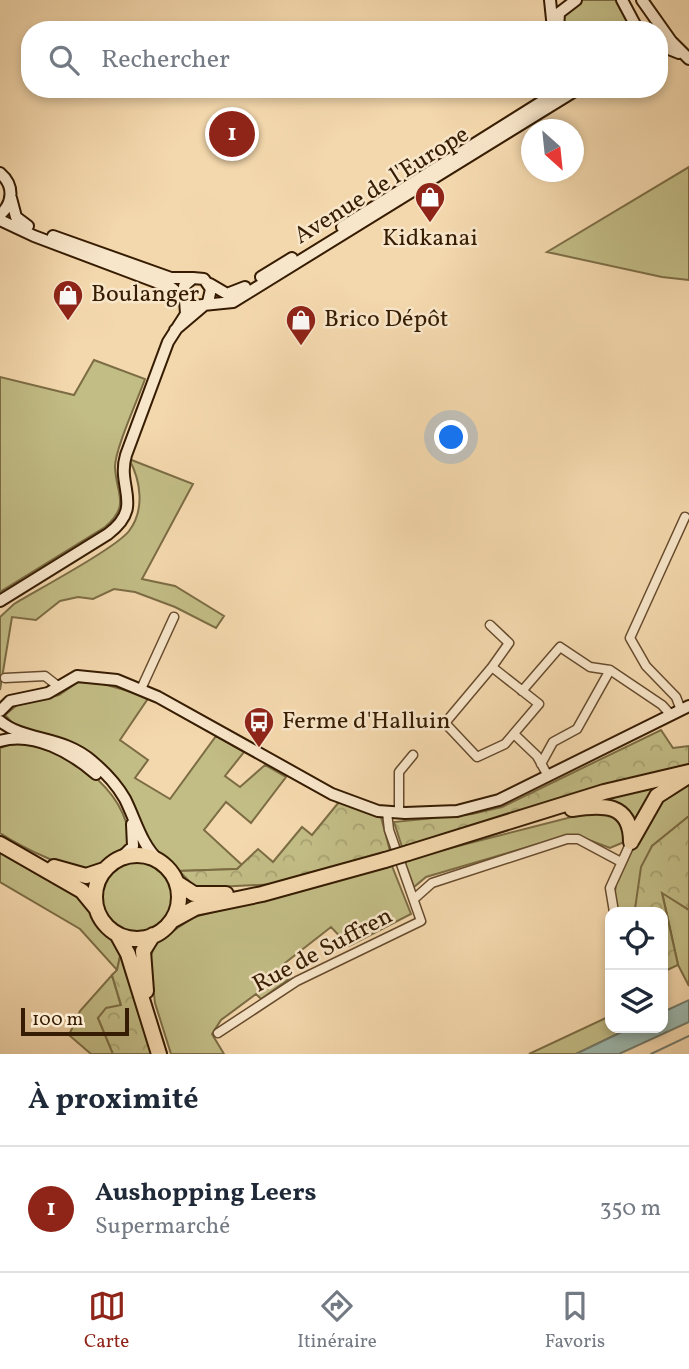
<!DOCTYPE html>
<html lang="fr">
<head>
<meta charset="utf-8">
<style>
	body { margin:0; font-family:Vollkorn,serif; background:#f2f2f3; color:#1f2937 }
	.controls { position:absolute; right:21px; bottom:21px; display:grid; overflow:hidden; border-radius:14px; box-shadow:0 4px 10px #0003 }
	.controls button { width:63px; height:63px; display:grid; place-items:center; padding:0; border:0; border-bottom:2px solid #e0e1e3; background:#fff; color:#1f2937; font:35px sans-serif }
	.compass { position:absolute; left:521px; top:119px; width:63px; height:63px; border-radius:50%; background:#fff; box-shadow:0 4px 10px #0003; rotate:153deg }
	.scale { position:absolute; left:21px; bottom:18px; width:108px; box-sizing:border-box; padding-left:7px; border:4px solid #361c02; border-top:0; font-size:19px; line-height:24px; white-space:nowrap; color:#361c02; -webkit-text-stroke:5px #f8e6ca; paint-order:stroke }
	.you { position:absolute; left:452px; top:438px; width:24px; height:24px; margin:-18px; border:5px solid #fff; border-radius:50%; background:#1a73e8; box-shadow:0 0 0 10px #1a73e833 }
	.badge { display:grid; place-items:center; width:46px; height:46px; border-radius:50%; background:#8f2418; color:#fff; font-size:23px; font-weight:700 }
	.pin { position:absolute; translate:-50% -50%; border:4px solid #fff; box-shadow:0 2px 7px #0006 }
	.list { margin:0; padding:0; list-style:none }
	h2 { display:flex; justify-content:space-between; align-items:center; height:91px; margin:0; padding:0 28px; font-size:30px }
	h2 small { font-size:23px; font-weight:400; color:#747a83 }
	.list li { display:grid; grid-template-columns:46px 1fr auto; gap:21px; align-items:center; box-sizing:border-box; height:126px; padding:0 28px; border-top:2px solid #e0e1e3 }
	.list b { display:block; font-size:26px; white-space:nowrap }
	.list p { margin:0; font-size:23px; white-space:nowrap; color:#747a83 }
	.list em { font-size:23px; font-style:normal; color:#747a83 }
	.icon { flex:none; width:38px; height:38px; fill:none; stroke:currentColor; stroke-width:2; stroke-linecap:round; stroke-linejoin:round }
	.map { position:relative; flex:none; width:689px; height:1054px; overflow:hidden }
	.search { position:absolute; background:#fff; box-shadow:0 4px 10px #0003; left:21px; right:21px; top:21px; height:77px; display:flex; align-items:center; gap:18px; box-sizing:border-box; padding:0 24px; border-radius:28px; color:#747a83; font-size:26px }
	.sheet { height:217px; background:#fff }
	nav { display:flex; justify-content:space-around; align-items:center; box-sizing:border-box; height:98px; border-top:2px solid #e0e1e3; background:#fff; font-size:19px; color:#747a83 }
	nav a { display:grid; justify-items:center; gap:4px }
	nav .on { color:#8f2418 }
	.map>svg:first-child { display:block }
	.green { fill:#c2bc85; stroke:#7c6c44; stroke-width:2 }
	.forest { fill:url(#forest-crowns); stroke:#7c6c44; stroke-width:2 }
	.water { fill:#9cb9af; stroke:#737a6a; stroke-width:2 }
	.lines { fill:none; stroke-linecap:round; stroke-linejoin:round }
	.stream { stroke:#737a6a; stroke-width:2 }
	.street-casing { stroke:#664b2d; stroke-width:11 }
	.secondary-casing { stroke:#361c02; stroke-width:14 }
	.highway-casing { stroke:#361c02; stroke-width:18 }
	.street { stroke:#f8e6ca; stroke-width:8 }
	.secondary { stroke:#f8e6ca; stroke-width:10 }
	.highway { stroke:#f4d8ad; stroke-width:14 }
	.highway-bridge-casing { stroke:#361c02; stroke-width:18; stroke-linecap:butt }
	.highway-bridge { stroke:#f4d8ad; stroke-width:14 }
	.labels { text-anchor:middle; dominant-baseline:central; stroke-width:5; stroke-linejoin:round; paint-order:stroke }
	.street-label { font-size:24px; fill:#361c02; stroke:#f8e6ca }
	.poi-label { font-size:24px; fill:#361c02; stroke:#f8e6ca; text-anchor:start }
</style>
</head>
<body>
<div class="map">
<svg width="689" height="1054" viewBox="0 0 689 1054">
	<defs>
		<pattern id="forest-crowns" width="20" height="18" patternUnits="userSpaceOnUse" patternTransform="scale(1.75)"><rect width="20" height="18" fill="#c2bc85"/><path d="M2 6a3 3 0 1 1 6 0M12 15a3 3 0 1 1 6 0" fill="none" stroke="#a7a171"/></pattern>
	</defs>
	<rect width="100%" height="100%" fill="#f4d8ad"/>
	<filter id="stains"><feTurbulence type="fractalNoise" baseFrequency=".00286" numOctaves="4"/><feColorMatrix values="0 0 0 0 .2 0 0 0 0 .09 0 0 0 0 .02 0 0 0 .5 -.17"/></filter>
	<radialGradient id="worn" r=".72"><stop offset=".6" stop-color="#630" stop-opacity="0"/><stop offset="1" stop-color="#630" stop-opacity=".3"/></radialGradient>
	<path class="green" d="M581 0H619L636 30H561L564 12Z
		M689 167V280L662 277 547 252Z
		M94 360 145 379C138 399 115 449 115 467 116 494 131 505 105 527L0 592V377L74 395Z
		M129 459 193 484 142 579 175 586 224 616 216 628 175 607 135 592 114 589 93 599 78 597 60 601 36 620 12 617 0 690V617L14 604C37 590 116 548 129 531 145 510 141 481 129 459Z
		M78 682 100 683 149 697 120 740 148 760 135 778 170 799 216 736 244 752 225 776 240 787 265 765 286 777 251 823 226 802 204 830 242 865 237 869 179 871 150 848 101 763 18 729 5 715 17 705 59 695Z
		M14 743C66 747 127 787 130 843 123 852 106 865 95 869 76 876 17 844 0 833V748Z
		M689 781V816L652 846 635 909 619 912 614 899 616 884 643 827 656 803Z
		M653 785 661 786 635 825 595 800Z
		M595 811 622 819 624 842 610 848 576 835 558 838 426 877 414 887 404 860Z
		M0 849 86 900 98 922 112 936 121 952 117 970 80 929 0 882Z
		M100 897a37 37 0 1 1 74 0a37 37 0 1 1-74 0Z
		M392 866 411 914 349 946 331 927 285 963 292 977 261 999 256 994 221 1020 212 1034 224 1054H171L155 1003 150 959 155 943 194 917Z
		M662 892 689 910V986L678 965Z
		M112 975 121 1006 98 1018 113 1054H91L69 1035 80 1011Z
		M610 1016V1028H630L576 1054H529Z"/>
	<path class="forest" d="M661 730 673 748 689 746V766L519 811 402 847 394 822 472 814 502 807Z
		M339 802 381 817 390 851 277 884 196 888 179 871 237 869 258 849 273 862 302 827 312 835Z
		M689 816V910L662 893 678 965 663 972V912H623L635 909 641 867 652 846Z
		M121 952 154 1054H113L98 1018 106 1008 121 1005 112 975 117 970Z"/>
	<path class="water" d="M689 1000V1022L619 1054H576L630 1028H663V1012Z"/>
	<g class="lines">
		<path class="stream" d="M651 1054 689 1036"/>
		<g class="street-casing">
			<path id="street" d="M490 625 509 643 492 667
				M492 667 539 704 505 744 477 757 445 723Z
				M5 678 45 676 59 687
				M141 689 174 617
				M522 691 560 647 590 667 610 670
				M681 710 676 697 646 666 630 638 685 517
				M514 734 537 756 548 776
				M541 764 553 742 577 729 610 670 662 705 671 715
				M399 813V772L413 755
				M414 899 432 883 567 839H578L621 862
				M614 912 610 888 631 842
				M218 1033 297 981 421 921 389 830 387 812"/>
		</g>
		<g class="secondary-casing">
			<path id="secondary" d="M550 0 553 29
				M622 0 638 30
				M642 0 671 41 689 59
				M558 30 559 13 576 0
				M659 45 679 53
				M0 173C14 185 14 202 0 215
				M11 198 16 217 28 226
				M0 220 34 236 172 288 193 306 233 302 578 89
				M342 227 562 89
				M53 236 171 278H193
				M261 277 292 258
				M210 284 227 294 245 287
				M0 601 108 534C145 506 116 488 126 455L168 342 186 314 184 286 193 278 204 279 211 289 208 302 175 330
				M0 711 10 701 48 693 77 676 117 680 158 697 332 794 378 811 405 813 457 811 499 800 689 706
				M0 721C25 742 63 735 93 762 106 773 117 785 125 799 136 821 141 844 159 861
				M0 741C34 731 72 753 96 774
				M121 858 133 846 132 824"/>
		</g>
		<g class="highway-casing">
			<path id="highway" d="M572 809C603 804 631 803 631 842
				M632 840 657 796 685 778
				M0 844 82 891 96 908
				M408 853 604 792 689 772
				M95 897a42 42 0 1 1 84 0a42 42 0 1 1-84 0Z
				M54 867 86 876 104 870
				M177 883 194 894H226
				M173 920 195 908 262 894 385 860
				M117 934 128 954 159 1054
				M146 991 143 951 153 935"/>
		</g>
		<use href="#street" class="street"/>
		<use href="#secondary" class="secondary"/>
		<use href="#highway" class="highway"/>
		<g class="highway-bridge-casing">
			<path id="highway-bridge" d="M385 860 408 853"/>
		</g>
		<use href="#highway-bridge" class="highway-bridge"/>
	</g>
	<defs>
		<g id="shop-pin" transform="scale(1.575)"><path d="M0 17L-7.5 6A9.5 9.5 0 1 1 7.5 6Z" fill="#8f2418" stroke="#f8e6ca"/><path d="M-5-2.5h2.3a2.7 3.5 0 0 1 5.4 0H5L5.5 6h-11ZM-1.5-2.5h3a1.5 2.3 0 0 0-3 0Z" fill="#fff"/></g>
		<g id="bus-pin" transform="scale(1.575)"><path d="M0 17L-7.5 6A9.5 9.5 0 1 1 7.5 6Z" fill="#8f2418" stroke="#f8e6ca"/><path d="M-5-6H5V4H4V6H2V4H-2V6H-4V4H-5ZM-3.5-4V0h7V-4ZM-3.5 1.2v1.5H-2V1.2ZM2 1.2v1.5H3.5V1.2Z" fill="#fff"/></g>
	</defs>
	<g fill-rule="evenodd">
		<use href="#shop-pin" x="430" y="197"/>
		<use href="#shop-pin" x="68" y="295"/>
		<use href="#shop-pin" x="301" y="320"/>
		<use href="#bus-pin" x="259" y="722"/>
	</g>
	<g class="labels">
		<g class="street-label">
			<text transform="translate(382 186) rotate(-32)">Avenue de l'Europe</text>
			<text transform="translate(323 951) rotate(-28)">Rue de Suffren</text>
		</g>
		<g class="poi-label">
			<text x="430" y="239" text-anchor="middle">Kidkanai</text>
			<text x="91" y="295">Boulanger</text>
			<text x="324" y="320">Brico Dépôt</text>
			<text x="282" y="722">Ferme d'Halluin</text>
		</g>
	</g>
	<rect width="100%" height="100%" filter="url(#stains)"/>
	<rect width="100%" height="100%" fill="url(#worn)"/>
</svg>
<div class="controls">
<button><svg class="icon" aria-label="locate" viewBox="0 0 24 24"><circle cx="12" cy="12" r="6"/><path d="M12 2v4M12 18v4M2 12h4M18 12h4"/></svg></button>
<button><svg class="icon" aria-label="layers" viewBox="0 0 24 24"><path d="M12 4l9 5-9 5-9-5zM3 14l9 5 9-5"/></svg></button>
</div>
<svg class="compass" viewBox="-18 -18 36 36"><path d="M0-13l5 13h-10z" fill="#e53935"/><path d="M0 13l5-13h-10z" fill="#747a83"/></svg>
<div class="scale">100 m</div>
<div class="you"></div>
<div class="pin badge" style="left:232px;top:134px">1</div>
<div class="search"><svg class="icon" aria-label="search" viewBox="0 0 24 24"><circle cx="10" cy="10" r="6"/><path d="M15 15l6 6"/></svg>Rechercher</div>
</div>
<section class="sheet">
<h2>À proximité<small></small></h2>
<ul class="list">
<li><span class="badge">1</span><div><b>Aushopping Leers</b><p>Supermarché</p></div><em>350 m</em></li>
</ul>
</section>
<nav>
<a class="on"><svg class="icon" aria-label="map" viewBox="0 0 24 24"><path d="M3 6l6-2 6 2 6-2v14l-6 2-6-2-6 2zM9 4v14M15 6v14"/></svg>Carte</a>
<a><svg class="icon" aria-label="directions" viewBox="0 0 24 24"><path d="M12 3l9 9-9 9-9-9zM9 14v-3h6M13 9l2 2-2 2"/></svg>Itinéraire</a>
<a><svg class="icon" aria-label="saved" viewBox="0 0 24 24"><path d="M7 4h10v16l-5-4-5 4z"/></svg>Favoris</a>
</nav>
</body>
</html>
